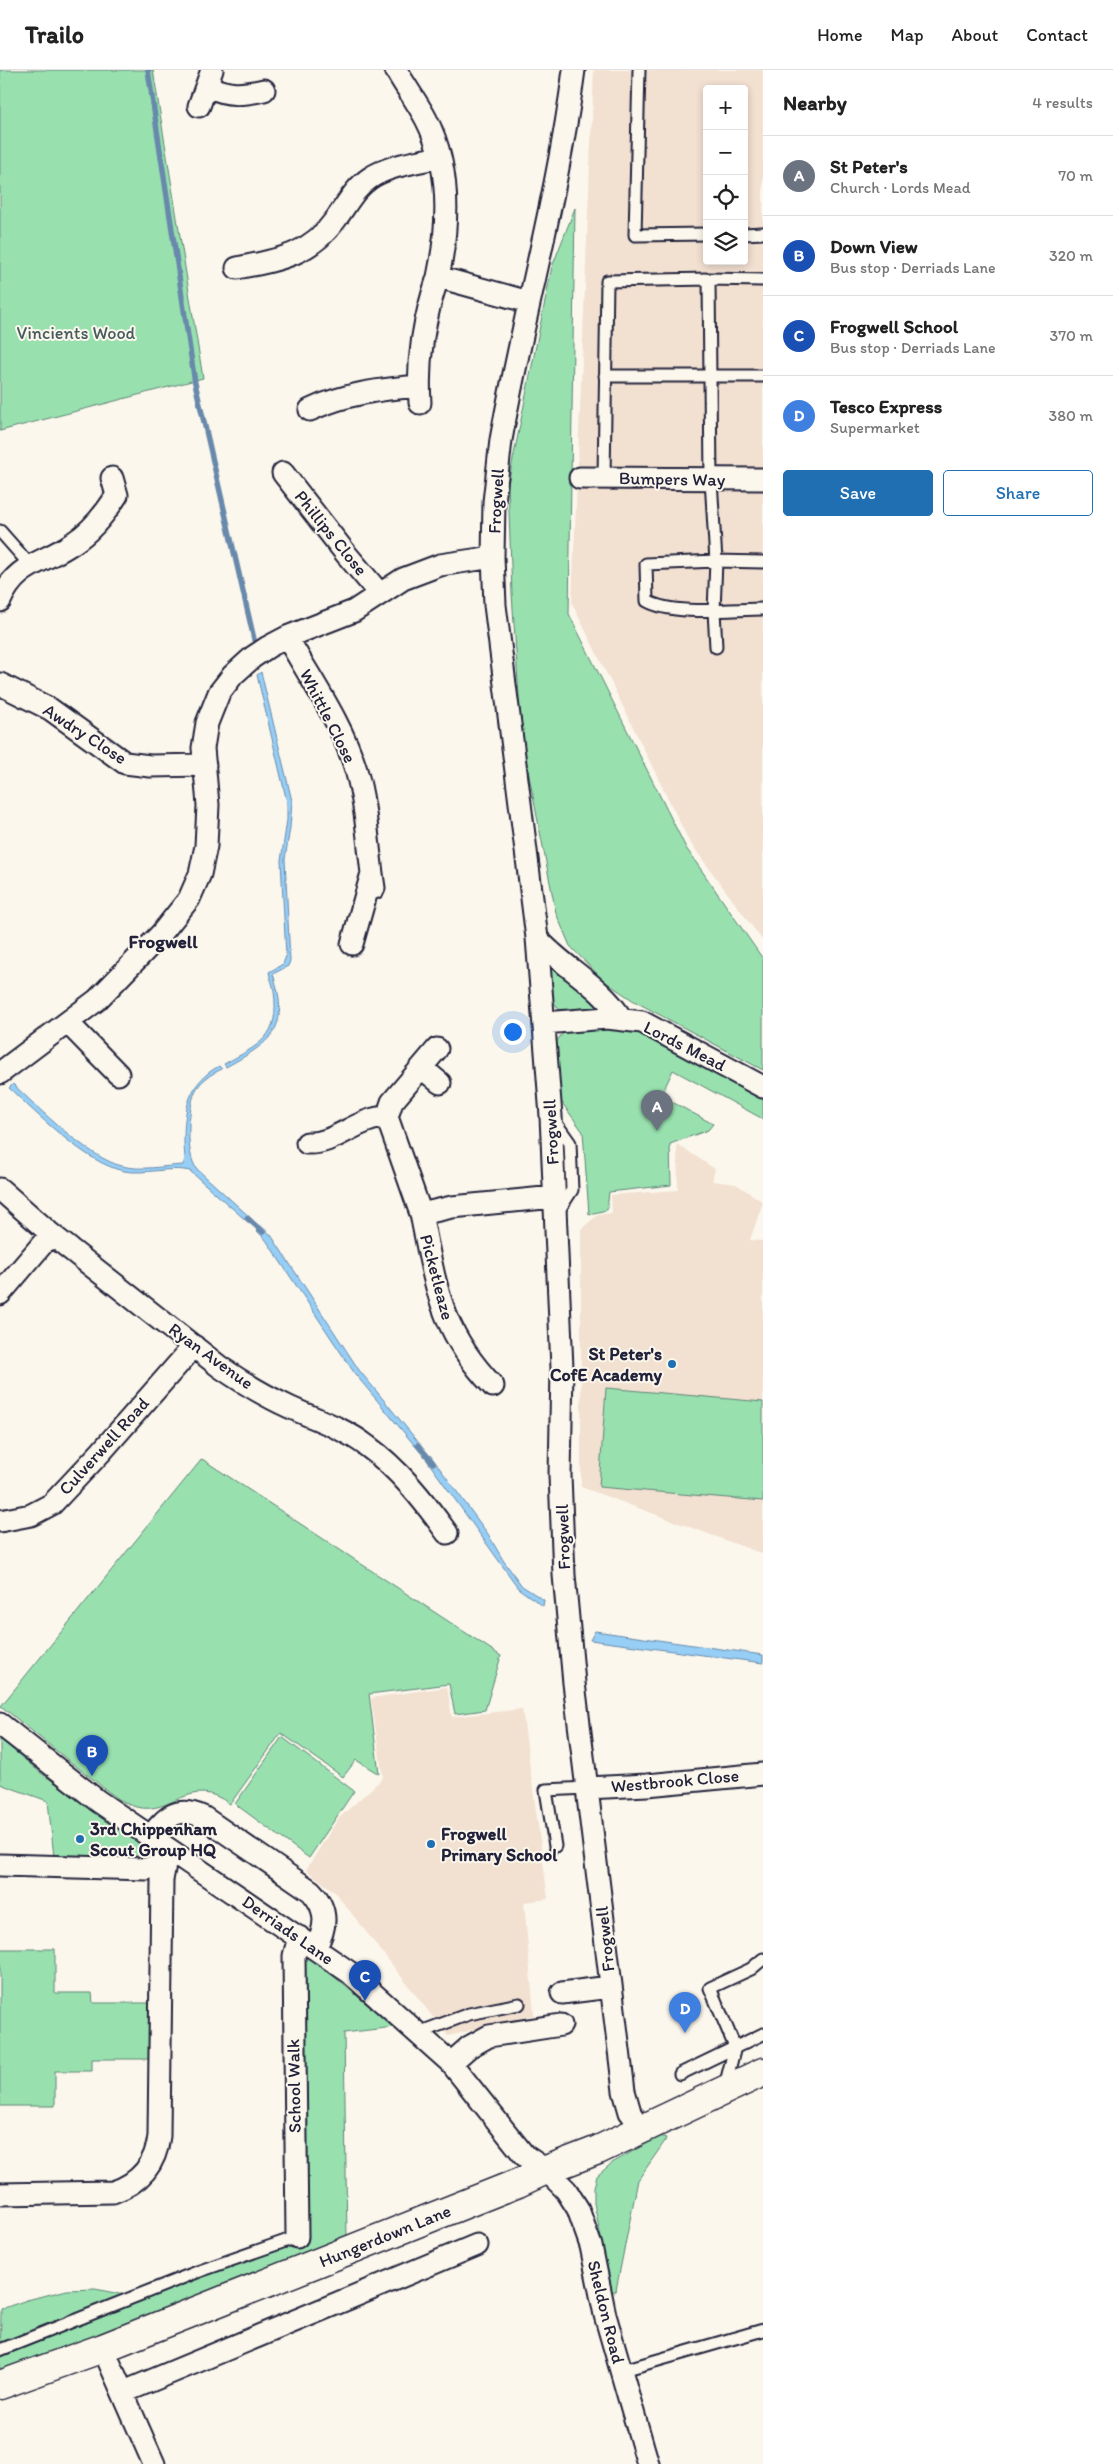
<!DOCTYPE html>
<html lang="en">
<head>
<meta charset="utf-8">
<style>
	body { margin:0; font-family:Itim,sans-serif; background:#f6f6f6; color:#222 }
	.controls { position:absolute; right:15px; top:15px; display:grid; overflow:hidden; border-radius:5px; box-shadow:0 2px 8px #0003 }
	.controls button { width:45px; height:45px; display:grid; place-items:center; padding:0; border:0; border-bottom:1px solid #e0e0e0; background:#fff; color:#222; font:25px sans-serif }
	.you { position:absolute; left:512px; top:961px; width:18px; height:18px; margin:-12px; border:4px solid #fff; border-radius:50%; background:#1a73e8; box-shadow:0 0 0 8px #1a73e833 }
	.badge { display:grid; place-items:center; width:32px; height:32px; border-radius:50%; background:#1f6fb2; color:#fff; font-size:16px; font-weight:700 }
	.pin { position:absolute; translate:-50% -41px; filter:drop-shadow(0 1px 2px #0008) }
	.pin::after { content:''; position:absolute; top:26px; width:18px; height:15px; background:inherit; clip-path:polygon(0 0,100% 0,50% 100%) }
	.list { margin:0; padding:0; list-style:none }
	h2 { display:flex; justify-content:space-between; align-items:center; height:65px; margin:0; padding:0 20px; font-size:21px }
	h2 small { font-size:16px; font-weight:400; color:#767676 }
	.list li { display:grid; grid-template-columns:32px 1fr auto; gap:15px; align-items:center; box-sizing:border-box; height:80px; padding:0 20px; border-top:1px solid #e0e0e0 }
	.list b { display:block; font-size:19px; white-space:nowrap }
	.list p { margin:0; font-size:16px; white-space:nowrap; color:#767676 }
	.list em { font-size:16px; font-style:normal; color:#767676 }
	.actions { display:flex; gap:10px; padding:15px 20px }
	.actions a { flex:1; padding:11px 0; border:1px solid #1f6fb2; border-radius:5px; text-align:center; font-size:18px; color:#1f6fb2 }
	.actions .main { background:#1f6fb2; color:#fff }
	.icon { flex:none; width:28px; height:28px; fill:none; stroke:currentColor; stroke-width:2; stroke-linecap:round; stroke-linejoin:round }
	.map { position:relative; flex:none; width:763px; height:2394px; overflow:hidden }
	header { display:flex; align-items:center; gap:30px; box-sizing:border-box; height:70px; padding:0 25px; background:#fff; border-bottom:1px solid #e0e0e0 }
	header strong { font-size:24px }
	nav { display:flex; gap:28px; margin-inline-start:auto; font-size:18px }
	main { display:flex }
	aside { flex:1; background:#fff }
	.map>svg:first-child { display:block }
	.built { fill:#f2e0d1; fill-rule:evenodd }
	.green { fill:#98e1af; stroke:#5d8275 }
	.water { fill:#96cef6; stroke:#6889ab }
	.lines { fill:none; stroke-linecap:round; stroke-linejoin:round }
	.stream { stroke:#6889ab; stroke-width:5.5 }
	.service-casing { stroke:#22223b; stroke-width:15 }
	.minor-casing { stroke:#22223b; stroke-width:25 }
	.secondary-casing { stroke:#22223b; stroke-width:31 }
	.service { stroke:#fbf7ec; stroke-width:11 }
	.minor { stroke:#fbf7ec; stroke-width:21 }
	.secondary { stroke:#fbf7ec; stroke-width:28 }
	.poi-dot { fill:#1f6fb2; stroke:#fbf7ec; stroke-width:2 }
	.labels { text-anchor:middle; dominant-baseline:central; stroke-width:4; stroke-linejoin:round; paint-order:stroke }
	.park-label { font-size:18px; fill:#455b5e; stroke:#fbf7ec }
	.street-label { font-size:18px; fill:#22223b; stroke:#fbf7ec }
	.poi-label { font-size:18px; font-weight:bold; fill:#22223b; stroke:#fbf7ec; text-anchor:start }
	.neighbourhood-label { font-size:19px; font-weight:bold; fill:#22223b; stroke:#fbf7ec }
</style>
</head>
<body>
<header>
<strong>Trailo</strong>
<nav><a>Home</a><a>Map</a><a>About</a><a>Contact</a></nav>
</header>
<main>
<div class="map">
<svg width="763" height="2394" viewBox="0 0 763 2394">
	<rect width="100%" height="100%" fill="#fbf7ec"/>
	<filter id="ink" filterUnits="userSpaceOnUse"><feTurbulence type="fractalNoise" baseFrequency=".02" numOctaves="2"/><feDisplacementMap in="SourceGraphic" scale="10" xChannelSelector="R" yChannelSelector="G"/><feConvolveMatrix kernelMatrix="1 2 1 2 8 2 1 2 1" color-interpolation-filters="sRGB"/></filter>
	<g filter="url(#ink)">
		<path class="built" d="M594 0H763V871L689 771 572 533ZM707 19H744V191H707Z
			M677 1074 715 1099 712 1111 736 1114 763 1132 750 1170 763 1171V1484L581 1417V1159L598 1145 612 1143 611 1125 678 1120Z
			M447 1617 452 1647 522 1639 548 1829 524 1832 534 1945 448 1966 334 1821 306 1800 338 1749 383 1708 371 1628Z"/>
		<path class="green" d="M0 0H153L203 308 0 361Z
			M575 138 569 544 686 778 763 889V1000L634 931 604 911 570 876 556 843 522 670 512 524 508 414 552 197Z
			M555 898 601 934V939L563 942C549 934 551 915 550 901Z
			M629 955 763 1026V1049L673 1000 661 1026 713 1054 708 1060 670 1074 671 1115 609 1122 607 1140 589 1144 583 1062 560 1030 555 973 563 963 581 958Z
			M606 1318 763 1332V1431L599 1417Z
			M202 1389 501 1586 485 1640 455 1644 449 1614 369 1624 379 1704 356 1690 343 1707 281 1663 230 1734C189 1704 173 1746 136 1737 121 1733 106 1720 94 1710 62 1686 32 1661 1 1636Z
			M282 1667 354 1721 309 1788 235 1734Z
			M0 1669 41 1703 139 1772 142 1778C141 1781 140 1783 138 1785 128 1792 69 1787 54 1787L48 1731 0 1714Z
			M289 1875 306 1883 394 1957 344 1963 347 2170 0 2303 1 2239 27 2230 67 2220 95 2219 125 2225 286 2164 292 2137Z
			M0 1879H55V1923H92L93 1933H154V1989H92V2001H55V2036H0Z
			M660 2066 666 2068 665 2071 638 2110 616 2220 612 2223 594 2133V2117L597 2106 612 2093Z"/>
		<path class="water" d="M261 602 292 731 290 758 285 789 290 891 288 896 273 904C291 960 271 972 226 997L224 994C260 974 280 968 274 921 273 914 270 909 269 902L283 894 286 886 281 791 287 750V732L257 605Z
			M219 996 222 999C211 1004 200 1011 195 1022 188 1039 185 1085 197 1099L253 1150 250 1154 190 1101C169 1096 145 1105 124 1101 87 1094 37 1044 9 1018L13 1014C37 1037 90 1089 122 1096 140 1101 165 1096 183 1095 186 1090 184 1080 184 1073 184 1039 188 1013 219 996Z
			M260 1155 271 1165 359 1300 424 1379 421 1383 355 1304 266 1170 256 1160Z
			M430 1385 488 1464 503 1490 522 1516 544 1530 543 1536 519 1519 426 1389Z
			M595 1561 763 1585V1593L590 1570Z"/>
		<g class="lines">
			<path class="stream" d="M148 0 195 313 254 569
				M247 1148 263 1162
				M418 1375 433 1393"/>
			<g class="service-casing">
				<path id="service" d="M639 0 635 165 707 164
					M744 164 763 163
					M709 209 763 210
					M605 306H763
					M604 408 607 211 709 209 711 410 716 491 763 492
					M0 461 30 495
					M716 577 714 541 716 491 646 494 647 531C674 546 732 539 763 539
					M553 1049 570 1073 572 1120 557 1143
					M555 1776 546 1720 587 1718
					M418 1963 469 1944 519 1934
					M680 2004 763 1964
					M725 2016 735 1977 710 1918 751 1899 763 1889
					M0 2280 197 2202 297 2167
					M620 2301 763 2260"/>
			</g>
			<g class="minor-casing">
				<path id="minor" d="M396 0C405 16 417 32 426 49 451 97 449 155 438 207
					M574 0C558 125 523 246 501 370L494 432 493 487 495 535 537 868 551 1046 562 1298 560 1405 564 1505 574 1613 624 2021 630 2042 642 2058
					M207 16C229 26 241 25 264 20
					M199 36 212 0
					M237 198C279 190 310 185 336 149 347 134 355 118 370 108 389 95 418 92 440 87
					M420 333C417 288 424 249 438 207L529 232
					M310 340C344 324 381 319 419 316
					M283 403 347 485 379 523
					M580 408 763 409
					M0 531C16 493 43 494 73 473 92 461 105 444 117 425L112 408
					M287 567C311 610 342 653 356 700 367 737 368 779 374 818
					M0 614 50 639 125 693 150 696 205 695
					M537 868C562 897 602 916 621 948
					M352 874 372 803
					M68 953 118 1004
					M544 953 607 948 642 952 763 1017
					M422 998 440 1013
					M0 1003 97 930 161 864 189 829 200 804 206 776 208 735 203 678 207 653 219 623 233 605 253 587 268 577 287 567 354 541 403 509 440 495 493 487
					M307 1073C335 1075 356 1048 387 1047
					M0 1119 51 1164 220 1297C242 1312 265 1326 289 1337 315 1349 344 1358 367 1376 399 1399 424 1431 447 1463
					M421 1144 387 1047 392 1032 437 979
					M0 1224 51 1164
					M493 1316C440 1261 436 1216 421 1144L452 1137 554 1127
					M0 1451 31 1445 52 1434 101 1382 194 1276
					M0 1654 98 1731 349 1902 451 1993 524 2085 546 2100 566 2120 578 2139 591 2176 605 2245 648 2394
					M587 1718 647 1715 763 1704
					M150 1767C166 1747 177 1735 203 1747L311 1821C328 1839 327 1858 315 1878
					M0 1795 147 1799 158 1794 171 1781
					M562 1923 610 1917
					M451 1993 469 1977 489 1966 561 1955
					M0 2124 113 2122C140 2113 156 2094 159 2066L162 1810 165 1794 171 1781
					M297 2167 294 1886 299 1867
					M103 2278 154 2394
					M124 2322 477 2175"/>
			</g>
			<g class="secondary-casing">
				<path id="secondary" d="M0 2315 103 2278 518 2113 546 2100 598 2080 763 2002"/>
			</g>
			<use href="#service" class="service"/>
			<use href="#minor" class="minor"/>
			<use href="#secondary" class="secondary"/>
		</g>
	</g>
	<g class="poi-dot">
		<circle cx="672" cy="1294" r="5"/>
		<circle cx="80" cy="1769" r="5"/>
		<circle cx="431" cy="1774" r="5"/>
	</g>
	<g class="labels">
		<g class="park-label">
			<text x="76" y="263">Vincients Wood</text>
		</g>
		<g class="street-label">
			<text transform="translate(672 409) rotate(1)">Bumpers Way</text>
			<text transform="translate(496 431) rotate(-87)">Frogwell</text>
			<text transform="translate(331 463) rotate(51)">Phillips Close</text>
			<text transform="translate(328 646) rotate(63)">Whittle Close</text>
			<text transform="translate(85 664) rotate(33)">Awdry Close</text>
			<text transform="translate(685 976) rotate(27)">Lords Mead</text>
			<text transform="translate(551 1062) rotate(-93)">Frogwell</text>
			<text transform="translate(437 1207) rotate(75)">Picketleaze</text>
			<text transform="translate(211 1286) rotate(36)">Ryan Avenue</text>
			<text transform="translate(104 1376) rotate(-48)">Culverwell Road</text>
			<text transform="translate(563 1467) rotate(-92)">Frogwell</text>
			<text transform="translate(675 1711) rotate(-5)">Westbrook Close</text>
			<text transform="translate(288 1860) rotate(35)">Derriads Lane</text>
			<text transform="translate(605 1869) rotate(-96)">Frogwell</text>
			<text transform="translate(294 2016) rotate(-91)">School Walk</text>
			<text transform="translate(385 2166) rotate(-22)">Hungerdown Lane</text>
			<text transform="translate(606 2242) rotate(76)">Sheldon Road</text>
		</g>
		<g class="poi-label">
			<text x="662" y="1284" text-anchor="end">St Peter's<tspan x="662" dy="21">CofE Academy</tspan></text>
			<text x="90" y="1759">3rd Chippenham<tspan x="90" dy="21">Scout Group HQ</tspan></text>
			<text x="441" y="1764">Frogwell<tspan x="441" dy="21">Primary School</tspan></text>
		</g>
		<g class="neighbourhood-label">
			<text x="163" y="871">Frogwell</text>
		</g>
	</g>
</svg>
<div class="controls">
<button>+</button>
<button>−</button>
<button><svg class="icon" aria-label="locate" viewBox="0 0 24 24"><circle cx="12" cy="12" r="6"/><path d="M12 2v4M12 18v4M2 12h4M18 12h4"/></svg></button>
<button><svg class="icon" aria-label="layers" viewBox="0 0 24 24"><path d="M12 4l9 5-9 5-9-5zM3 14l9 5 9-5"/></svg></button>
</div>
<div class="you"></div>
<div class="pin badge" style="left:657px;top:1061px;background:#6b7280">A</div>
<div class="pin badge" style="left:92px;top:1706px;background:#1a4fb4">B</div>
<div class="pin badge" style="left:365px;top:1931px;background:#1a4fb4">C</div>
<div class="pin badge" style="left:685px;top:1963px;background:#3f7fe0">D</div>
</div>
<aside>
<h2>Nearby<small>4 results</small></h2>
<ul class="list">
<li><span class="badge" style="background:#6b7280">A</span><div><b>St Peter's</b><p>Church · Lords Mead</p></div><em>70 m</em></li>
<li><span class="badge" style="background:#1a4fb4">B</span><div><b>Down View</b><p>Bus stop · Derriads Lane</p></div><em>320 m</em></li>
<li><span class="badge" style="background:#1a4fb4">C</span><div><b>Frogwell School</b><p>Bus stop · Derriads Lane</p></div><em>370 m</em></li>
<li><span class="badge" style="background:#3f7fe0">D</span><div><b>Tesco Express</b><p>Supermarket</p></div><em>380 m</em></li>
</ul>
<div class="actions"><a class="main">Save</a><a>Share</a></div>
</aside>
</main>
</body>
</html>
